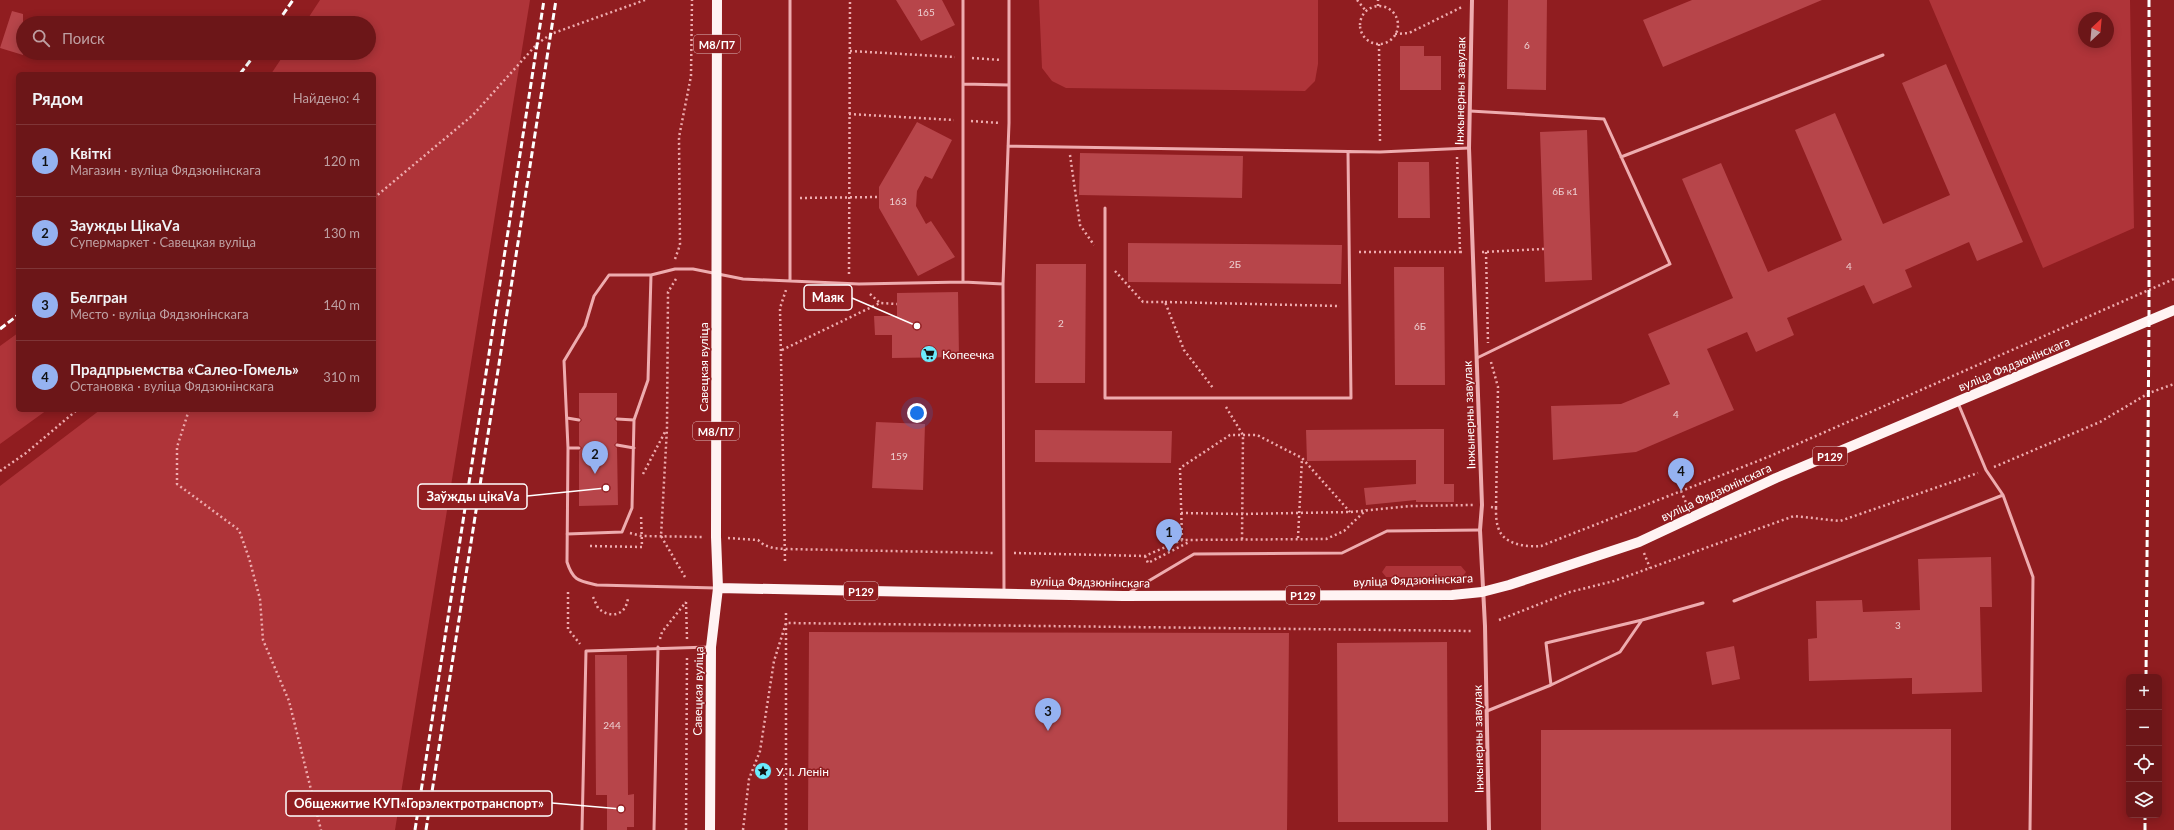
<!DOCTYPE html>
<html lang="ru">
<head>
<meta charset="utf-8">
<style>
	body { margin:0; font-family:Lato,sans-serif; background:#742325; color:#f1f3f6 }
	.controls { position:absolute; right:12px; bottom:12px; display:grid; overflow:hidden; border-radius:6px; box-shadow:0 2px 10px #0003 }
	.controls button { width:36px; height:36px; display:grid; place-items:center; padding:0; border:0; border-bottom:1px solid #7f3537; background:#6c1618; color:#f1f3f6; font:20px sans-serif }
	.compass { position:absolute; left:2078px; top:12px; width:36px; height:36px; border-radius:50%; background:#6c1618; box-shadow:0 2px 10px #0003; rotate:26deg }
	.you { position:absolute; left:917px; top:413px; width:14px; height:14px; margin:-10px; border:3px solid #fff; border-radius:50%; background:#1a73e8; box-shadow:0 0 0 6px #1a73e833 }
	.badge { display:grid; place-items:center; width:26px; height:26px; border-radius:50%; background:#95b2f1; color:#111; font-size:13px; font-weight:700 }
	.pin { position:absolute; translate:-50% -33px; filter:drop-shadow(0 1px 2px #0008) }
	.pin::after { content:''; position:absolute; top:21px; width:14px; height:12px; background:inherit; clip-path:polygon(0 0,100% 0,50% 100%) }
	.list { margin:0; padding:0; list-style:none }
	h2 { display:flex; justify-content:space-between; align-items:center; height:52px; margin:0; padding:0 16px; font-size:17px }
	h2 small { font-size:13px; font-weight:400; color:#be9fa2 }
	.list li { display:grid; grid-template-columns:26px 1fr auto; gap:12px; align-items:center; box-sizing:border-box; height:72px; padding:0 16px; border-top:1px solid #7f3537 }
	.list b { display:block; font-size:15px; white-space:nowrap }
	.list p { margin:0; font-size:13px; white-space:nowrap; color:#be9fa2 }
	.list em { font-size:13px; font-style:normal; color:#be9fa2 }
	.icon { flex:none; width:22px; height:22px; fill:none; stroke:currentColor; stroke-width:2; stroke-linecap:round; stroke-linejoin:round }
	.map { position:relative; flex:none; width:2174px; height:830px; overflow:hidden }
	.search { position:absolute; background:#6c1618; box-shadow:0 2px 10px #0003; left:16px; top:16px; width:360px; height:44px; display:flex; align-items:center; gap:10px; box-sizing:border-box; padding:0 14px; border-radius:22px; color:#be9fa2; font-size:15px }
	.panel { position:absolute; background:#6c1618; box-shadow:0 2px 10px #0003; left:16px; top:72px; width:360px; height:340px; border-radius:6px }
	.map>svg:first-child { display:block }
	.green { fill:#af3439; fill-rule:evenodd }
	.building { fill:#b7454a }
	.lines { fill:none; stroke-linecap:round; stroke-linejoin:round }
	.path { stroke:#eeacaf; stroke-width:2.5; stroke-dasharray:2 3; stroke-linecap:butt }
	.service { stroke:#eeacaf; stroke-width:3 }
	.minor { stroke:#eeacaf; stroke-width:4 }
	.primary { stroke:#fff3f3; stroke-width:10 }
	.rail { stroke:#fff; stroke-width:3; stroke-dasharray:7 3; stroke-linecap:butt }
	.labels { text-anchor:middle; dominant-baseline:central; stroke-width:3; stroke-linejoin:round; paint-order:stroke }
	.number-label { font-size:10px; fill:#edd0d2 }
	.shield { fill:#901d20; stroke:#debbbc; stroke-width:1 }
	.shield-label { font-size:11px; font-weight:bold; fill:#fff }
	.street-label { font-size:12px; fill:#fff; stroke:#901d20 }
	.poi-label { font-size:12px; fill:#fff; stroke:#901d20; text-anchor:start }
	.leader { fill:none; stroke:#fff; stroke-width:1.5 }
	.callout-dot { fill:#fff; stroke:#901d20; stroke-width:1.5 }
	.callout { fill:#901d20; stroke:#fff; stroke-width:1.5 }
	.callout-label { font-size:13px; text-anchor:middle; font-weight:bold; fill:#fff }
</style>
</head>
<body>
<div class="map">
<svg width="2174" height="830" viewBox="0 0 2174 830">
	<rect width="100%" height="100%" fill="#901d20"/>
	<path class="green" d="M320 0H530L395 830H0V486L100 410H374V74H271L285 53H369V23H305Z
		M1039 0H1318V64L1315 81 1305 91 1066 88 1052 81 1042 68Z
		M1929 0H2130L2134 228 2043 268ZM2084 18H2108V42H2084Z
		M18 333V410H47L0 444V346Z
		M1386 566H1461L1466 572 1462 577H1386L1382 572Z"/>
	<path class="building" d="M896 0H942L955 25 921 41Z
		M1508 0H1547L1546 90 1507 89Z
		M1692 0H1822L1663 67 1643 20Z
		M12 11 23 14V55L0 48Z
		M1400 46H1424V56H1441V90H1400Z
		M1946 64 2023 242 1977 261 1969 242 1905 270 1912 287 1873 304 1864 285 1787 318 1794 335 1756 352 1747 332 1707 349 1734 410 1636 452 1553 460 1551 406 1621 404 1670 384 1648 334 1733 298 1682 179 1721 163 1768 272 1842 240 1795 130 1835 113 1883 224 1950 195 1902 83Z
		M917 122 952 140 932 179 925 176 917 191 916 206 926 224 931 221 955 257 918 276 879 208V187Z
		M1587 130 1592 280 1545 282 1540 132Z
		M1080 153 1243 156 1242 198 1079 195Z
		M1398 162H1429L1430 218H1398Z
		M1128 243 1342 245 1341 284 1128 282Z
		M1036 264H1086L1085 383H1035Z
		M1394 267H1444L1445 385H1395Z
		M958 292 959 357 892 358V335H875L874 316H897V293Z
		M579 393H617V416L614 419 617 422V442L614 445 617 448 618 505 579 506V451L582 448 579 445V423L582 420 579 417Z
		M876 422 925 424 923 490 872 488Z
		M1428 429H1444V484H1454V502H1416V500L1366 505 1364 488 1416 484V460L1307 461 1306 430Z
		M1035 430 1172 431 1171 463 1035 462Z
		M1991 557 1992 607H1980L1982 692 1912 694V678L1809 681 1808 639 1817 638 1816 601 1862 600 1863 612 1920 610 1918 559Z
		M809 632 1289 633 1287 830H808Z
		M1447 642 1448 822H1338L1337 643Z
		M1734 646 1740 679 1712 685 1706 652Z
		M595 655H627L628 795 634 794V827H627V830H607V795H596Z
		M1951 729V830H1541V730Z"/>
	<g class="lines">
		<path class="path" d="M1357 0 1366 11
			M1378 6V0
			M1360 25a19 19 0 1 1 38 0a19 19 0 1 1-38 0Z
			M1395 34 1409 33 1462 7
			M1379 44 1380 143
			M850 51 955 57
			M972 58 1001 60
			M849 114 954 120
			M971 121 1000 123
			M1070 155 1080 225 1094 245
			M1457 157 1460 252H1463
			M374 198 473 115 537 44 551 34 645 0
			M800 198 879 197
			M1359 252H1460
			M1482 252 1544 249
			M1486 252 1488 343
			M675 259 680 245 679 137 691 76 692 0
			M1115 271 1143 302H1165L1184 350 1213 388
			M849 274 850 0
			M676 279 668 292 667 428 661 536 685 577
			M870 294 880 303
			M1165 302 1340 306
			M782 350 880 303 897 304
			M1491 362 1498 387 1496 508
			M1226 407 1243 435 1242 540
			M189 410 177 447V484L239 530 249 558 260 599 263 640 289 701 321 830
			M1994 467 2100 422 2149 393 2174 384
			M0 471 26 453 77 410
			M643 474 666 430
			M1681 491 1687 505
			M1491 507 1496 508C1496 514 1496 521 1498 527 1503 545 1526 547 1541 546L1768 457 2174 279
			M1181 513 1242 514 1350 512 1411 506 1473 505
			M630 533 642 536 703 537
			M728 538 758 540 764 545 773 548 785 549 995 553
			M1298 538 1302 458
			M1182 540 1180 468 1230 435H1257L1302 458 1350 512
			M590 546 642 547 641 514
			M1014 553 1145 556 1182 540 1326 539 1344 531 1366 510
			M1644 553 1650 568
			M1145 556 1148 563 1189 542
			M785 561 780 308 786 290
			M568 592V629L580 644
			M593 597 598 608C610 619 626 616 628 598
			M686 602 687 639
			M786 613V830
			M1499 620 1570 592 1614 581 1794 516 1840 521 1978 473
			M660 639 662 632 686 602
			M686 830 687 656
			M743 830 749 779 760 751 774 661 786 623 1473 631"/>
		<path class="service" d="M963 84 1009 85
			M1470 111 1604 119 1670 264 1477 358
			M1008 146 1380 152 1469 148
			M1621 157 1883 55
			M1105 208V398H1351L1348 152
			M790 281V0
			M963 282V0
			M567 418 579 420
			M617 419 634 420
			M617 445 634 448
			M568 448H579
			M2003 495 2033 577 2030 830
			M567 534 622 532 632 508 634 420 648 380 651 275
			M716 588 597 585C579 581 573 581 567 562L568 448 564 361 585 326 594 296 609 275H651L675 269H693L743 279 859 284 963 282 1003 284
			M1004 592 1003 284 1009 123V0
			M1130 592 1194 554 1342 553 1387 531 1480 530
			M1734 601 2003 495 1986 470 1958 403
			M1551 685 1546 643 1642 620
			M1487 711 1551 685 1620 652 1642 620 1703 603
			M582 830 586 651 709 647
			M654 830 658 647"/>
		<path class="minor" d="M1472 0 1469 148 1482 505 1480 530 1485 626 1489 830"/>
		<path class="primary" d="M718 588 1123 596 1452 595 1482 592 1509 585 1639 542 1776 478 2174 310
			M710 830 711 647 718 588 716 537 717 0"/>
		<path class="rail" d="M277 23 293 0
			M240 74 256 53
			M0 329 18 315
			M2146 677 2149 320V0
			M415 830 544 0
			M426 830 556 0
			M2145 830V815"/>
	</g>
	<defs>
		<g id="supermarket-disc" transform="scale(0.9)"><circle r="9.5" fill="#6bebfd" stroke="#901d20"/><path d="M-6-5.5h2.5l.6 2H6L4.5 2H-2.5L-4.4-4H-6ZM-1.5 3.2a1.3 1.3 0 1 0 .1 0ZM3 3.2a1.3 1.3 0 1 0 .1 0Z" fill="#111"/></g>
		<g id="sight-disc" transform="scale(0.9)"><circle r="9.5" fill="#6bebfd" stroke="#901d20"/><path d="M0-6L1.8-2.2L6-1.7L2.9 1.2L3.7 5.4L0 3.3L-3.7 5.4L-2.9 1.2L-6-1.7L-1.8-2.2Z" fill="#111"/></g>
	</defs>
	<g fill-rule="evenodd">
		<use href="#supermarket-disc" x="929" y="354"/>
		<use href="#sight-disc" x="763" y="771"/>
	</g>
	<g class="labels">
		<g class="number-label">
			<text x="926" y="12">165</text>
			<text x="1527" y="45">6</text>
			<text x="1565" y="191">6Б к1</text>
			<text x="898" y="201">163</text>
			<text x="1235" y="264">2Б</text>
			<text x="1849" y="266">4</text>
			<text x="1061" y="323">2</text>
			<text x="1420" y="326">6Б</text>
			<text x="1676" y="414">4</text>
			<text x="899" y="456">159</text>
			<text x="1898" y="625">3</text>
			<text x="612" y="725">244</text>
		</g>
		<g class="shield">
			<rect x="694" y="35" width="46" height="18" rx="3"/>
			<rect x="693" y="422" width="46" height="18" rx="3"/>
			<rect x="1813" y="447" width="34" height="18" rx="3"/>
			<rect x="844" y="582" width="34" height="18" rx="3"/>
			<rect x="1286" y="586" width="34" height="18" rx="3"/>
		</g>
		<g class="shield-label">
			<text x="717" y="44">М8/П7</text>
			<text x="716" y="431">М8/П7</text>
			<text x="1830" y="456">Р129</text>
			<text x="861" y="591">Р129</text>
			<text x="1303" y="595">Р129</text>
		</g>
		<g class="street-label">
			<text transform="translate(1460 91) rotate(-89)">Інжынерны завулак</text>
			<text transform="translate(2014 364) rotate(-23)">вуліца Фядзюнінскага</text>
			<text transform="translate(703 367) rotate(-90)">Савецкая вуліца</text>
			<text transform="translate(1469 415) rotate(-92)">Інжынерны завулак</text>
			<text transform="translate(1716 492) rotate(-25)">вуліца Фядзюнінскага</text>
			<text transform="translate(1413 580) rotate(-2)">вуліца Фядзюнінскага</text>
			<text transform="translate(1090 582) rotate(1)">вуліца Фядзюнінскага</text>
			<text transform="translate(698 691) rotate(-89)">Савецкая вуліца</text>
			<text transform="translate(1478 739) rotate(-91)">Інжынерны завулак</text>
		</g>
		<g class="poi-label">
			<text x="942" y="354">Копеечка</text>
			<text x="776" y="771">У. І. Ленін</text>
		</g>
	</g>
	<path class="leader" d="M917 326L852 298M606 488L527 496M621 809L552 803"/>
	<g class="callout-dot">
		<circle cx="917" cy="326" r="4"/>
		<circle cx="606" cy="488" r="4"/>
		<circle cx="621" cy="809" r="4"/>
	</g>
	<g class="callout">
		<rect x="804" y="285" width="48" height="25" rx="4"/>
		<rect x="418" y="484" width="109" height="25" rx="4"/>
		<rect x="286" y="791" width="266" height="25" rx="4"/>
	</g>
	<g class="callout-label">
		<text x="828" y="302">Маяк</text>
		<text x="473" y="501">Заўжды цікаVа</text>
		<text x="419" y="808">Общежитие КУП«Горэлектротранспорт»</text>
	</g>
</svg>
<div class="controls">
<button>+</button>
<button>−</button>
<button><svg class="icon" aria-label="locate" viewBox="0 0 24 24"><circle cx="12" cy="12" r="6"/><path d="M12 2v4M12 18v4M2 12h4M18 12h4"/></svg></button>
<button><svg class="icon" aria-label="layers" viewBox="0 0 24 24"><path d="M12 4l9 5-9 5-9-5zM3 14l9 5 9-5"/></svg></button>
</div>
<svg class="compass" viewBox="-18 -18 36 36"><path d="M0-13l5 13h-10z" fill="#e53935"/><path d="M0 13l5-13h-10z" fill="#be9fa2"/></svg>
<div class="you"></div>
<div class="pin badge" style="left:1169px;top:552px">1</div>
<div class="pin badge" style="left:595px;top:474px">2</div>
<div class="pin badge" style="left:1048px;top:731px">3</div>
<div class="pin badge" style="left:1681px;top:491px">4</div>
<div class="search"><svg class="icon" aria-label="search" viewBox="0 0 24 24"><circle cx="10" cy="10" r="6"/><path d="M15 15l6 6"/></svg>Поиск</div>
<section class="panel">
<h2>Рядом<small>Найдено: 4</small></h2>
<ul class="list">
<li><span class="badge">1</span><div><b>Квіткі</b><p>Магазин · вуліца Фядзюнінскага</p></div><em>120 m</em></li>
<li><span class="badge">2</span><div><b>Заужды ЦікаVа</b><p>Супермаркет · Савецкая вуліца</p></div><em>130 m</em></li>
<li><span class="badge">3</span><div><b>Белгран</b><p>Место · вуліца Фядзюнінскага</p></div><em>140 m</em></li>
<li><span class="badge">4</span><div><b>Прадпрыемства «Салео-Гомель»</b><p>Остановка · вуліца Фядзюнінскага</p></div><em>310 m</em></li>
</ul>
</section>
</div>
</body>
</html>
